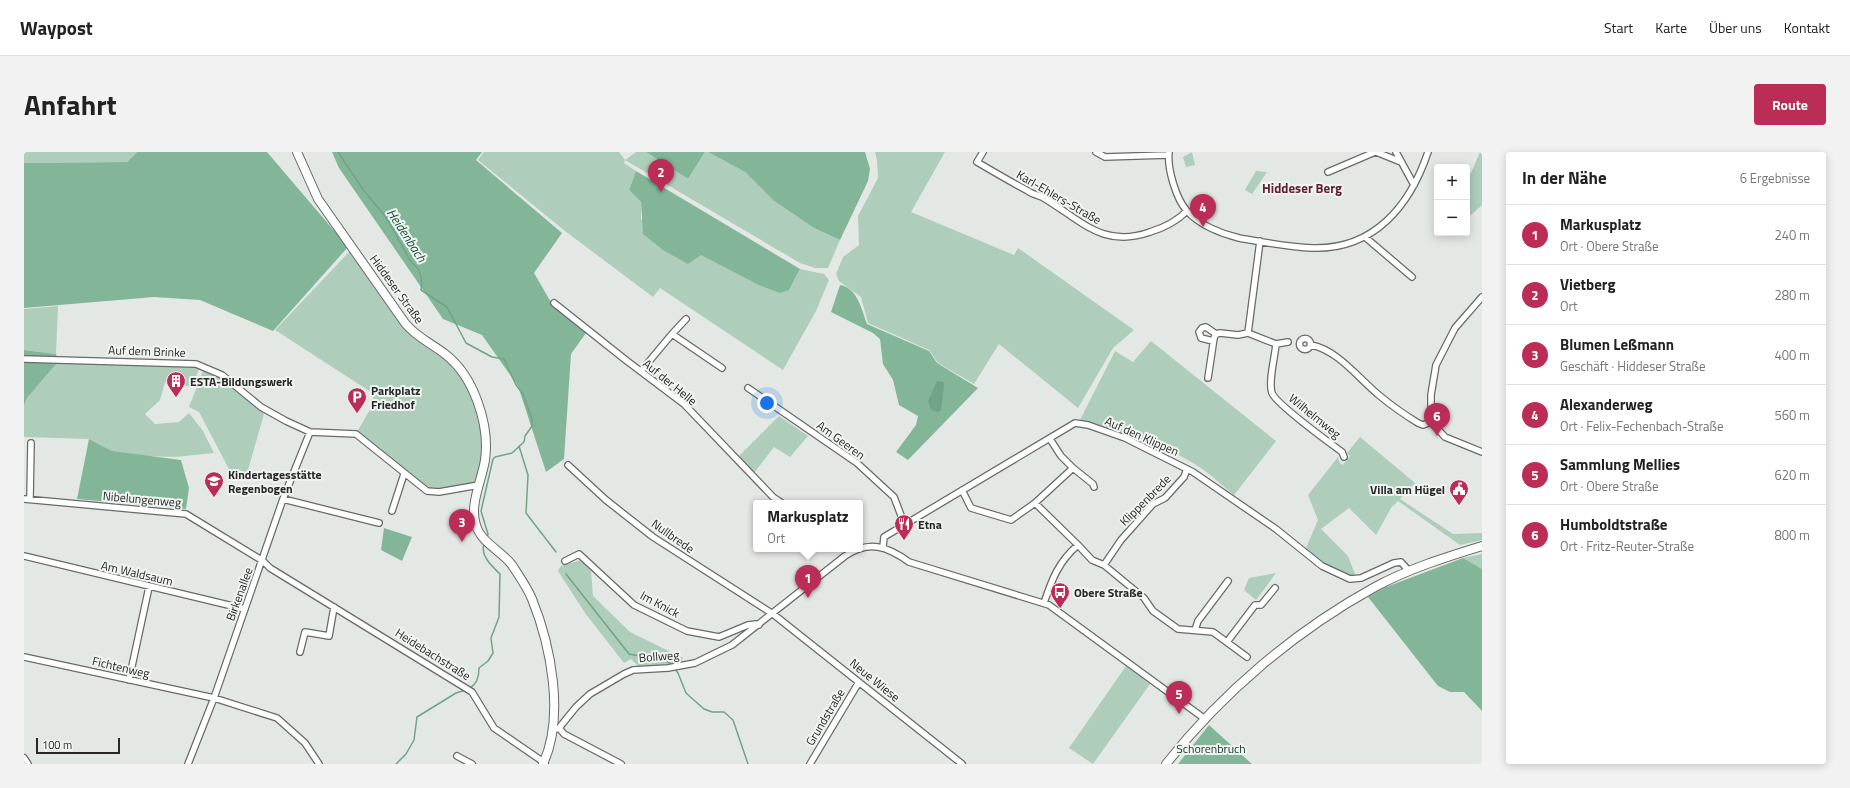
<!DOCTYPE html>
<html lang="de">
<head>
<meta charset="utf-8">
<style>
	body { margin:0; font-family:"Titillium Web",sans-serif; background:#f2f2f2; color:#222 }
	.controls { position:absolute; right:12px; top:12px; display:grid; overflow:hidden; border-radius:4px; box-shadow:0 2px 10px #0003 }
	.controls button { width:36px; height:36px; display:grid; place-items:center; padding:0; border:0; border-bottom:1px solid #e0e0e0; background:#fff; color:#222; font:20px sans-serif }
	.scale { position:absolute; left:12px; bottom:10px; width:84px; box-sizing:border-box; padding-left:4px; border:2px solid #272827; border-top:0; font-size:11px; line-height:14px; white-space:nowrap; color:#272827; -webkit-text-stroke:3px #f1f5f2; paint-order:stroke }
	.you { position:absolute; left:743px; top:251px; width:14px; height:14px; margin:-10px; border:3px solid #fff; border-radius:50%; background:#1a73e8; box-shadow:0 0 0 6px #1a73e833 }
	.badge { display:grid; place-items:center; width:26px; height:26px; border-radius:50%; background:#bb2c56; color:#fff; font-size:13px; font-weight:700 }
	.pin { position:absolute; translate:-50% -33px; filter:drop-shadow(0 1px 2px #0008) }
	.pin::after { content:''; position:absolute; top:21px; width:14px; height:12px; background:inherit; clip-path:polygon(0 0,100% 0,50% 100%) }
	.popup { position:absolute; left:729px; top:348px; width:110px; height:52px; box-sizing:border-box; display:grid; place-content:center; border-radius:4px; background:#fff; filter:drop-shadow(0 1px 3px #0005); font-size:13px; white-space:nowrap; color:#767676 }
	.popup b { font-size:15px; color:#222 }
	.popup::after { content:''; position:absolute; left:50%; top:100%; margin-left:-8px; border:8px solid transparent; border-top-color:#fff }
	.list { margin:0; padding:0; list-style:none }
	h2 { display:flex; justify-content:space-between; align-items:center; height:52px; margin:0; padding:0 16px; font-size:17px }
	h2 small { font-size:13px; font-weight:400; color:#767676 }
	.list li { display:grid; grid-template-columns:26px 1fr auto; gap:12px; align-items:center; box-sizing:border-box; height:60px; padding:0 16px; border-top:1px solid #e0e0e0 }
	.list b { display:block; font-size:15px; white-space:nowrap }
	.list p { margin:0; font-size:13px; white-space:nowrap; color:#767676 }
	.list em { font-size:13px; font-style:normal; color:#767676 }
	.map { position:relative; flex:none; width:1458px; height:612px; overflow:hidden; border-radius:4px }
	header { display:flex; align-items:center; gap:24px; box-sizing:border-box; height:56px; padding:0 20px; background:#fff; border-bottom:1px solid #e0e0e0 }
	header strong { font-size:19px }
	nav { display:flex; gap:22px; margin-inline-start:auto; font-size:14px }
	.intro { display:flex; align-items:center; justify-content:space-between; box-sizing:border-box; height:96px; padding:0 24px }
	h1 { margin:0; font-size:28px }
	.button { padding:10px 18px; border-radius:4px; background:#bb2c56; color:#fff; font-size:14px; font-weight:700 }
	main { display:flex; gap:24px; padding:0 24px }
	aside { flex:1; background:#fff; border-radius:4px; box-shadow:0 2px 10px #0003 }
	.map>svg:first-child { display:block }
	.green { fill:#aecdbb }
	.forest { fill:#83b698 }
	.water { fill:#71a387 }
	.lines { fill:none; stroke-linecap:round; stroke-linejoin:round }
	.stream { stroke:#71a387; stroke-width:1.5 }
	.street-casing { stroke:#676a68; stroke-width:8 }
	.secondary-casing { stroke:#676a68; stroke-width:10 }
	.street { stroke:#fff; stroke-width:5.5 }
	.secondary { stroke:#fff; stroke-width:8 }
	.labels { text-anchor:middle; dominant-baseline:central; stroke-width:4; stroke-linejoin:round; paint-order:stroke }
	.street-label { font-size:12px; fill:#272827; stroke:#f1f5f2 }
	.poi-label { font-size:12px; font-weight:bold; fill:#272827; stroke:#f1f5f2; text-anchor:start }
	.park-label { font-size:12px; fill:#103a26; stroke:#f1f5f2 }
	.neighbourhood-label { font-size:13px; font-weight:bold; fill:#621d2e; stroke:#f1f5f2 }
	.water-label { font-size:13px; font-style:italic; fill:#0e4e32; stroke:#f1f5f2 }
</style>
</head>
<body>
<header>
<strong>Waypost</strong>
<nav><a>Start</a><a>Karte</a><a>Über uns</a><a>Kontakt</a></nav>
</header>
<div class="intro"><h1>Anfahrt</h1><a class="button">Route</a></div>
<main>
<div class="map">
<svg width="1458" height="612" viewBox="0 0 1458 612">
	<rect width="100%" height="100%" fill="#e4e8e5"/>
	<path class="green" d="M0 0H113L103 10 0 11Z
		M460 0H595L601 8 612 0H622L664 27 681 0H684L721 20 750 49 790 76 816 88 804 116H791L776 111 601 8 600 11 612 19 605 38 617 50V67L677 103 765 138 776 117 800 122 805 128 792 159 759 218 636 136 629 145 541 79 454 8Z
		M851 0H921L887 60 990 103 994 96 1110 178 1089 196 1054 256 975 192 950 232 914 211 905 198 844 171 837 145 815 129 812 122 819 105 835 93 834 64 854 26 853 8Z
		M1168 0 1171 13 1162 15 1159 5Z
		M1456 0H1458V53L1447 63 1443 60V22L1447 21Z
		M1232 19 1243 20 1228 42 1221 38Z
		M326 99 388 183 420 204 435 220 449 247 459 272 460 297 452 330 415 338 403 336 333 280 348 254 350 242 251 178Z
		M34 154 32 202 0 198V157Z
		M1127 189 1252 289 1210 343C1198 333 1186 322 1174 314 1137 291 1097 279 1056 268L1091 199 1109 210Z
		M34 210 160 212 175 217 168 235 141 230 136 248 121 262 131 272 155 270 165 261 179 279 190 301 151 305 119 304 88 299 65 287 0 285V254L3 246Z
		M179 219 198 227 240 262 222 325 211 317 207 321 175 260 165 255Z
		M755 264 784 284 766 305 750 295 730 321 714 305Z
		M1336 285 1391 331 1376 347 1429 382 1458 381V388L1436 393 1374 349 1367 356 1352 383 1325 356 1297 377 1324 404 1331 422 1328 426 1297 412 1282 396 1294 368 1284 343 1314 305 1315 310 1319 313 1326 304 1323 301Z
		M1458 402V417L1439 406Z
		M557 408 567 419 569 444 606 480 659 506 657 511 614 514 607 507 600 511 561 461 534 419 537 414Z
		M1252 421 1232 448 1220 438 1225 426Z
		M1102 514 1126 532 1069 612 1045 596Z"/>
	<path class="forest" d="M113 0H243L324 95 249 179 176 148 130 145 0 156V11L103 10Z
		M308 0H458L452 8 538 81 510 121 528 152 562 181 547 202 540 307 522 320 494 234 458 183 419 167 315 16Z
		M622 0H681L664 27Z
		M684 0H841L846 17 844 29 816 88 790 76 750 49 721 20Z
		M612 19 776 117 765 138 756 141 735 133 677 103 664 112 639 98 619 82 617 50 605 38Z
		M816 133C833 135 838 158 843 172L905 199 913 211 954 236 884 308 872 300 892 273 894 264 875 253 869 228 859 212 856 187 849 181 807 160Z
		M0 198 32 202 33 205H0Z
		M0 209 34 210 3 246 0 254Z
		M65 287 88 299 157 308 165 336 162 357 53 347Z
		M360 376 388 385 378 409 357 398Z
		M1439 406 1458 417V559L1440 540H1426L1414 534 1344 445 1362 435Z
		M1185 573 1228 612H1154Z"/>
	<path class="water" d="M913 229 919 230 920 233 917 258 914 260 907 258 904 249Z"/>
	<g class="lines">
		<path class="stream" d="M314 0 340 39 362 65 387 110C397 117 399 126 397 138L423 155 442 191 468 205 480 207 492 233 499 242 508 267V274L501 284 500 290 488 301 471 305 469 307 457 359 464 382 463 385
			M495 294 504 323 502 361 532 400
			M542 422 605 502 645 510 648 514
			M650 516 654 521 662 541 680 557 688 560H700L709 568 724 612
			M446 536C453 532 455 524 455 516L464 509 469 501 467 486 475 465 476 422C468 414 456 404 460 392
			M372 612 382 602 390 588 393 565 432 541 442 538"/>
		<g class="street-casing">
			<path id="street" d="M959 0 953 10C970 20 987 30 1004 39 1008 42 1013 43 1018 45 1056 67 1078 97 1126 80 1139 76 1153 69 1163 59
				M1072 0 1081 5 1144 3
				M1145 0C1143 16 1152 47 1163 59 1175 73 1198 82 1215 86 1239 90 1264 95 1288 96 1350 98 1386 54 1404 0
				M1352 0 1377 10
				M1372 0 1390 33
				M1304 20 1351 0
				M1341 85 1388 125
				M1458 145 1431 176 1412 213 1407 243V270L1421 285 1458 300
				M530 151 603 209 660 252 749 345 758 351
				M1224 181 1236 89
				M648 182 698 216
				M1192 182 1196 181 1214 183 1224 181 1252 192 1264 190
				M1275.5 192a5.5 5.5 0 1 1 11 0a5.5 5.5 0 1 1-11 0Z
				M1189 189 1177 186 1175 180 1178 176 1182 175 1192 182
				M1252 192C1251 205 1244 230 1248 241 1252 252 1306 291 1318 300L1320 305
				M1287 193C1314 198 1335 227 1356 244 1368 254 1381 263 1394 271L1399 273 1407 270
				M0 207 172 212 198 223 237 255 262 269 286 280 332 282 403 339 415 340 455 333
				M617 219 648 182 662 167
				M1184 226 1190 186 1192 182
				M724 236 833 311 870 345 881 374
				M544 313 582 348 629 385 749 462 938 612
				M1049 316 1069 332 1070 335
				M938 338 947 356 987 368 1011 351 1049 316 1037 304 1026 287
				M0 347 162 362 239 409 246 416 448 540 470 576 521 611
				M6 347 7 291
				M259 347 355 371
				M1011 351 1054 393
				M368 359 380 322
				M859 395 860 385 1051 271 1064 273 1101 286 1169 320 1252 377 1298 414 1326 427 1337 426 1370 411 1377 410 1385 419
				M0 404 221 457
				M541 409 555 402 610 453 663 479 695 485 724 473 732 472 735 473
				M1080 413 1097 388 1129 352 1141 346 1160 325 1163 317
				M1020 451C1028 427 1035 409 1054 393L1068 408 1080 413 1120 446 1129 459 1154 477 1189 480 1223 505
				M1171 478 1174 469 1204 429
				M1203 490 1231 453H1237L1251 436
				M276 500 281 480 305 484 310 455
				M0 505 190 546 253 566 281 591 295 612
				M105 528 125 435
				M535 576 540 582 597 612
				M529 578 535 576 552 555 566 542 600 522 609 518 644 516 671 511 708 493 821 404C845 388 863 394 885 410L1025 453 1181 567
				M433 604 448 612
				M0 606 4 612
				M164 612 190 546 259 347 286 280
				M786 612 835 530"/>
		</g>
		<g class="secondary-casing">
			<path id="secondary" d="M273 0 294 47 381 171C392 185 407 191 421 202 450 224 466 273 461 308 458 328 445 353 452 373 457 391 478 399 488 413 495 424 503 435 508 447 527 494 541 565 519 612
				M1142 612C1198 541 1271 479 1351 435 1384 417 1422 405 1458 394"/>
		</g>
		<use href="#street" class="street"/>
		<use href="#secondary" class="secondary"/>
	</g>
	<defs>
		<g id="building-pin" transform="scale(1)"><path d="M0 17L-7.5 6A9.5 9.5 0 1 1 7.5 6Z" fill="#bb2c56" stroke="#f1f5f2"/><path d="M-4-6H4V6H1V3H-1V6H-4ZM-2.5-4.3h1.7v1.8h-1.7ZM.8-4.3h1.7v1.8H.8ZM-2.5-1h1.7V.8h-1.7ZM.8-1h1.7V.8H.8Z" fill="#fff"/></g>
		<g id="parking-pin" transform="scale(1)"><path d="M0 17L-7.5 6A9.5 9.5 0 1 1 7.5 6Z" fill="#bb2c56" stroke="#f1f5f2"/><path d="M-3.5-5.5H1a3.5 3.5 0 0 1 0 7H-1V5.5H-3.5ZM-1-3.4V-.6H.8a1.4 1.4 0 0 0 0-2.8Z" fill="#fff"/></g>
		<g id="school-pin" transform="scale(1)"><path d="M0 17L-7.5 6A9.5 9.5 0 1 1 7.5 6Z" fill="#bb2c56" stroke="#f1f5f2"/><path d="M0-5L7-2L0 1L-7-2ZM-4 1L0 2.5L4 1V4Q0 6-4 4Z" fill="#fff"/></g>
		<g id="civic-pin" transform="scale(1)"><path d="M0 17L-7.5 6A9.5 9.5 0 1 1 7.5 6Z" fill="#bb2c56" stroke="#f1f5f2"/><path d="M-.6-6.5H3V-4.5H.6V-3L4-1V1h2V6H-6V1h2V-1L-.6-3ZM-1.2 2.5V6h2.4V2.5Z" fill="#fff"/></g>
		<g id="restaurant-pin" transform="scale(1)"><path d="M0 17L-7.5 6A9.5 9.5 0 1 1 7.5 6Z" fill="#bb2c56" stroke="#f1f5f2"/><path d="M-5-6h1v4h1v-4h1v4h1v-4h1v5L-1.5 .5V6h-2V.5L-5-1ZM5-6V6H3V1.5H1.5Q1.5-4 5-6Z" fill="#fff"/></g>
		<g id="bus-pin" transform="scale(1)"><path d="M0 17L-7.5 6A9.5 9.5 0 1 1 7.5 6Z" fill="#bb2c56" stroke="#f1f5f2"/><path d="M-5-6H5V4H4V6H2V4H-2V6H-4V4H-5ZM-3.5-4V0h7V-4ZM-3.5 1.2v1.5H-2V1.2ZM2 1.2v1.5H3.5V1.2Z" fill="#fff"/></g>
	</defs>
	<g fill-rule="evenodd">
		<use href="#building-pin" x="152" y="229"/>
		<use href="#parking-pin" x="333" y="245"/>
		<use href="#school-pin" x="190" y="329"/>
		<use href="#civic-pin" x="1435" y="337"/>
		<use href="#restaurant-pin" x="880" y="372"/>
		<use href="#bus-pin" x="1036" y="440"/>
	</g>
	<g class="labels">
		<g class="street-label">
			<text transform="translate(1035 45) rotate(30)">Karl-Ehlers-Straße</text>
			<text transform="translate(373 137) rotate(54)">Hiddeser Straße</text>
			<text transform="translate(123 199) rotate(2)">Auf dem Brinke</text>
			<text transform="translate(646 230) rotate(39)">Auf der Helle</text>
			<text transform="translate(1291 264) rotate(39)">Wilhelmweg</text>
			<text transform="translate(1118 284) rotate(24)">Auf den Klippen</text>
			<text transform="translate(817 288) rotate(36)">Am Geeren</text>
			<text transform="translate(118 347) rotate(5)">Nibelungenweg</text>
			<text transform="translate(1121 348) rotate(-45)">Klippenbrede</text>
			<text transform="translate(649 384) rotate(35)">Nullbrede</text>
			<text transform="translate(113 421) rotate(13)">Am Waldsaum</text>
			<text transform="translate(215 442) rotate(-70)">Birkenallee</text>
			<text transform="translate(636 452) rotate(28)">Im Knick</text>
			<text transform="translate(409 502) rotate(32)">Heidebachstraße</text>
			<text transform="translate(635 504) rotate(-4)">Bollweg</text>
			<text transform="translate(97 515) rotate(13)">Fichtenweg</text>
			<text transform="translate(851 528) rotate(39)">Neue Wiese</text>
			<text transform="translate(801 565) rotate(-59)">Grundstraße</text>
		</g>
		<g class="poi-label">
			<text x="166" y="229">ESTA-Bildungswerk</text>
			<text x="347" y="238">Parkplatz<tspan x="347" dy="14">Friedhof</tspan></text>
			<text x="204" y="322">Kindertagesstätte<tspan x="204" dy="14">Regenbogen</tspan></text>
			<text x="1421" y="337" text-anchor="end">Villa am Hügel</text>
			<text x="894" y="372">Etna</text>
			<text x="1050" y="440">Obere Straße</text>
		</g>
		<g class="park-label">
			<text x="1187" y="596">Schorenbruch</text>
		</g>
		<g class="neighbourhood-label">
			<text x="1278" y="36">Hiddeser Berg</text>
		</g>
		<g class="water-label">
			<text transform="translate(383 83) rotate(57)">Heidenbach</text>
		</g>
	</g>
</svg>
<div class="controls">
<button>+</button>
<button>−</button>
</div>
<div class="scale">100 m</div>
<div class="you"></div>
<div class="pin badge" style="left:784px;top:446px">1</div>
<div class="popup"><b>Markusplatz</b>Ort</div>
<div class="pin badge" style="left:637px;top:40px">2</div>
<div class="pin badge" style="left:438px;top:390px">3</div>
<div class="pin badge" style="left:1179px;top:75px">4</div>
<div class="pin badge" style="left:1155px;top:562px">5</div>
<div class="pin badge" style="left:1413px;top:284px">6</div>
</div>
<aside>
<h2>In der Nähe<small>6 Ergebnisse</small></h2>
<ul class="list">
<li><span class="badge">1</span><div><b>Markusplatz</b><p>Ort · Obere Straße</p></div><em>240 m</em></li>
<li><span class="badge">2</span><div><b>Vietberg</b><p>Ort</p></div><em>280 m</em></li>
<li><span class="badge">3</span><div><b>Blumen Leßmann</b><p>Geschäft · Hiddeser Straße</p></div><em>400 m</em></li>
<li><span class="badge">4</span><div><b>Alexanderweg</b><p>Ort · Felix-Fechenbach-Straße</p></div><em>560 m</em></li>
<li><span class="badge">5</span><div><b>Sammlung Mellies</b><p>Ort · Obere Straße</p></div><em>620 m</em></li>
<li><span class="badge">6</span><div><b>Humboldtstraße</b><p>Ort · Fritz-Reuter-Straße</p></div><em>800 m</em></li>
</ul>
</aside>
</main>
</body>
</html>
